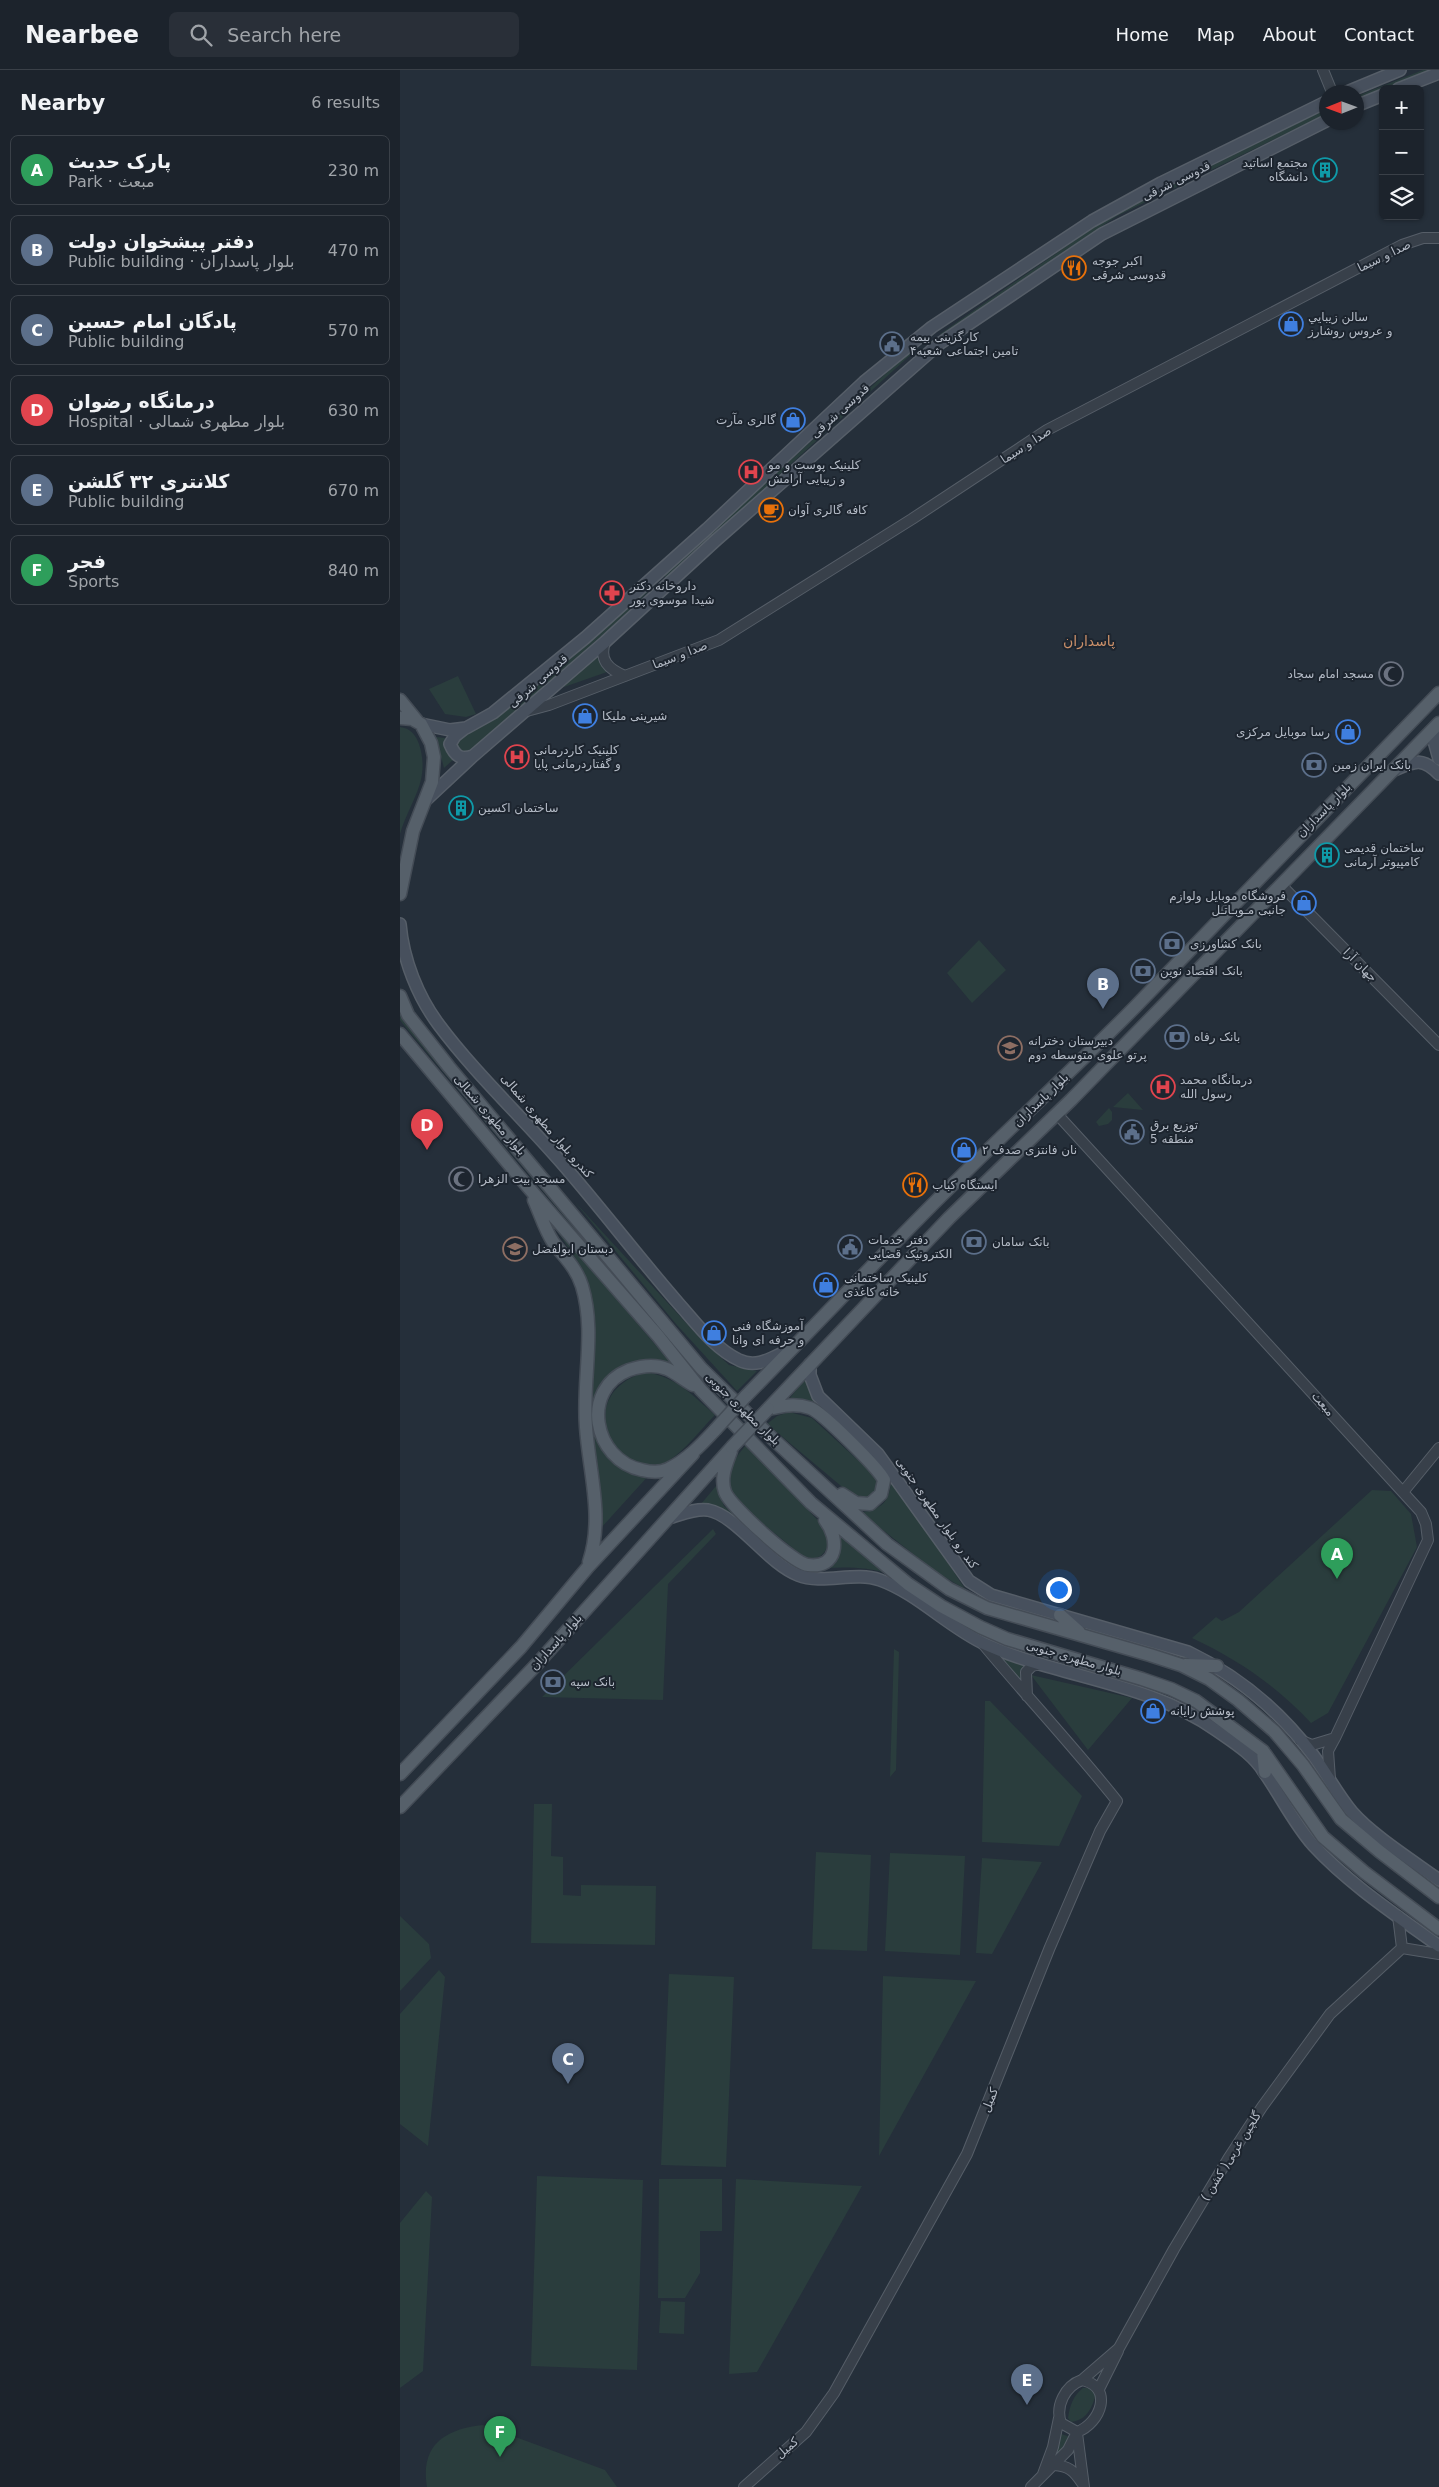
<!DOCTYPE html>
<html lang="en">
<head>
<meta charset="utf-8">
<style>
	body { margin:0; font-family:"DejaVu Sans",Cairo,sans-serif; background:#292f38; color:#f1f3f6 }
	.controls { position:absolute; right:15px; top:15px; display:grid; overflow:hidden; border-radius:8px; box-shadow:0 1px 4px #0004 }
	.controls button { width:45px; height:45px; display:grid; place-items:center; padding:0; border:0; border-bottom:1px solid #3a4048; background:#1c232c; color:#f1f3f6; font:25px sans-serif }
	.compass { position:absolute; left:919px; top:15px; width:45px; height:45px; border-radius:50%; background:#1c232c; box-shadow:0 1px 4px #0004; rotate:269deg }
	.you { position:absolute; left:658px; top:1519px; width:18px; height:18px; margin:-12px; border:4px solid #fff; border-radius:50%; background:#1a73e8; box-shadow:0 0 0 8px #1a73e833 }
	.badge { display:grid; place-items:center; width:32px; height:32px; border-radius:50%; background:#8c9099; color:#fff; font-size:16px; font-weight:700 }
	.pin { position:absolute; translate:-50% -41px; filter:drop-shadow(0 1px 2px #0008) }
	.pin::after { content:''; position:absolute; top:26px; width:18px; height:15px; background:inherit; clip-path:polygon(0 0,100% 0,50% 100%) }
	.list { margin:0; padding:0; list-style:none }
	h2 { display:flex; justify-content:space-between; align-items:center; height:65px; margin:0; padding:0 20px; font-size:21px }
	h2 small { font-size:16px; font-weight:400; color:#a0a4a9 }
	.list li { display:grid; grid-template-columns:32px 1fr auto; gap:15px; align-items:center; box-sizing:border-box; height:70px; margin:0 10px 10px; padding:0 10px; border:1px solid #3a4048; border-radius:8px }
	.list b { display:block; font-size:19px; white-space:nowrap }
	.list p { margin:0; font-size:16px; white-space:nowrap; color:#a0a4a9 }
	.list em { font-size:16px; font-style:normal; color:#a0a4a9 }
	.icon { flex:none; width:28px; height:28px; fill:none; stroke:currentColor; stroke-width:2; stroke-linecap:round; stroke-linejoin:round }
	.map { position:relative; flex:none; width:1039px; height:2417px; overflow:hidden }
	header { display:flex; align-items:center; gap:30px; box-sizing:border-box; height:70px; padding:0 25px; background:#1c232c; border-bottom:1px solid #3a4048 }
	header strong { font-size:24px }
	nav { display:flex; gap:28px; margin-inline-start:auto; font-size:18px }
	.search { width:350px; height:45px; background:#292f38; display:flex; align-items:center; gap:12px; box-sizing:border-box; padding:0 18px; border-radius:8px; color:#a0a4a9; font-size:19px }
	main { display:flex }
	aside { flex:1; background:#1c232c }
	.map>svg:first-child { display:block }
	.green { fill:#2a3d3d }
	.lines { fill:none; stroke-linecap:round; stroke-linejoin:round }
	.tertiary-casing { stroke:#565e68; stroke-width:12 }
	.secondary-casing { stroke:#565e68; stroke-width:14 }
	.primary-casing { stroke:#444c56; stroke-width:15 }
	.tertiary { stroke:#38404a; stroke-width:10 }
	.secondary { stroke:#47505d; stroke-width:11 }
	.primary { stroke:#56606a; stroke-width:12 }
	.primary-bridge-casing { stroke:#444c56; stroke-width:15; stroke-linecap:butt }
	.primary-bridge { stroke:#56606a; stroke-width:12 }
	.labels { text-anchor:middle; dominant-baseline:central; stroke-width:4; stroke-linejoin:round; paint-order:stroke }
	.poi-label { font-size:12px; fill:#b4bbc6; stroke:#1d252f; text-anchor:start }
	.street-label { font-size:12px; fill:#b4bbc6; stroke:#1d252f }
	.neighbourhood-label { font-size:14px; fill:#cb9069; stroke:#1d252f }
</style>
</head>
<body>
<header>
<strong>Nearbee</strong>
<div class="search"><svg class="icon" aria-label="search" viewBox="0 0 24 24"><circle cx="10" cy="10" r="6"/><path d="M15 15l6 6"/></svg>Search here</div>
<nav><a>Home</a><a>Map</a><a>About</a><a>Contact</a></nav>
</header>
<main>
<aside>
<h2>Nearby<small>6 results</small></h2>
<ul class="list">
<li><span class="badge" style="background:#2e9e5b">A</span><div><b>پارک حدیث</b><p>Park · مبعث</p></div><em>230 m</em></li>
<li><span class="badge" style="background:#5c6f8a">B</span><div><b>دفتر پیشخوان دولت</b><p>Public building · بلوار پاسداران</p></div><em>470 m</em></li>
<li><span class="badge" style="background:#5c6f8a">C</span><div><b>پادگان امام حسین</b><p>Public building</p></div><em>570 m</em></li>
<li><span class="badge" style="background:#e0444e">D</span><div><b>درمانگاه رضوان</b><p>Hospital · بلوار مطهری شمالی</p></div><em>630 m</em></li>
<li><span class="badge" style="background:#5c6f8a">E</span><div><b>کلانتری ۳۲ گلشن</b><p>Public building</p></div><em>670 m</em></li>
<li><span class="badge" style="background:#2e9e5b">F</span><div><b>فجر</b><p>Sports</p></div><em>840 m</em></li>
</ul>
</aside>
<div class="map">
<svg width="1039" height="2417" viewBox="0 0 1039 2417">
	<rect width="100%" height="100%" fill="#252f3a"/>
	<path class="green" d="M1023 0H1036L957 30V26Z
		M926 39V44L717 146 611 217 542 267 540 264 710 146Z
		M516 276 518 278 266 508 264 505Z
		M250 517 251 519C194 576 131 625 73 681L64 685 54 673 56 669 115 634 159 598Z
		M197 587 207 602 164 617V615Z
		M58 606 76 644 66 647 45 644 29 619Z
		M0 657C10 658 16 665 19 674 31 711 10 730 0 764Z
		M36 667 46 668C43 678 46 684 54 689L44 698Z
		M579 870 606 900 572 933 547 903Z
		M0 939 246 1240 244 1242 3 954 0 950Z
		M728 1023 743 1040 713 1037Z
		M709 1038 712 1042V1050L708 1054 699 1056 696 1052Z
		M174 1131 299 1267 329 1295 357 1301 337 1321 276 1254Z
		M149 1149 275 1298C255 1293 222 1284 209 1307 205 1314 199 1357 197 1369L250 1404 201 1458 202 1442 191 1341 194 1295 192 1226 182 1198Z
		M245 1302C277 1307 291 1324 315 1345 300 1360 286 1380 268 1391 223 1419 165 1328 245 1302Z
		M405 1309 411 1324 430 1345 412 1332 389 1329Z
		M389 1342 412 1348 473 1404 477 1410 475 1422 466 1428 453 1426 367 1354 377 1346Z
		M346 1375 429 1462C429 1479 424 1491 405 1488L341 1436C321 1413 328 1396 346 1375Z
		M490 1404 565 1519 536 1502 460 1442C484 1441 493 1427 490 1404Z
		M316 1416 324 1436 367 1475 323 1440 301 1434Z
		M972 1420 991 1421 1011 1444 1017 1477 928 1643 911 1653C877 1616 837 1589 792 1568L816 1547 822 1551 839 1542Z
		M313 1459 316 1464 268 1514 263 1630 142 1627Z
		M438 1462 489 1504C468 1497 447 1497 425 1498 438 1488 444 1479 438 1462Z
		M494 1579 499 1582 496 1700 490 1707Z
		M597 1584 625 1593 621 1601 622 1612Z
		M631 1605 732 1628 688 1680Z
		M585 1631H590L682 1726 659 1776 582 1772Z
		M134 1734H152L151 1786 163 1787V1825L181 1826V1815L256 1816 255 1875 131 1873Z
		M416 1782 471 1785 467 1881 412 1879Z
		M490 1783 565 1786 560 1885 485 1881Z
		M582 1788 642 1792 592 1884 576 1883Z
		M0 1846 29 1874 31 1888 0 1921Z
		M39 1900 45 1907 28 2076 0 2054V1944Z
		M269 1904 334 1907 326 2097 261 2095Z
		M483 1906 576 1911 479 2086Z
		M137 2106 243 2110 237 2300 131 2296Z
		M259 2109H322V2161H300V2203L285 2228H258Z
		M336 2109 462 2116 357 2302 329 2304Z
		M26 2121 32 2127 23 2301 0 2318V2153Z
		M261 2231 285 2232 284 2264 259 2263Z
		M683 2318H689L696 2324C692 2338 687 2350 671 2352L668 2348C670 2335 673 2326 683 2318Z
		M83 2355 205 2400 217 2417H27C20 2375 45 2359 83 2355Z
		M661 2364 671 2367 654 2392Z"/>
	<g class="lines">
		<g class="tertiary-casing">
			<path id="tertiary" d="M923 0 932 22
				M205 572C199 590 208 599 225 606
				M123 642 149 635 319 570 512 449 647 360 1002 175 1023 168H1039
				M881 815 1039 975
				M657 1044 1021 1442 1026 1454 1028 1470 935 1668
				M1003 1422 1039 1378
				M627 1626 626 1602 632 1596 641 1594
				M900 1670 912 1675 935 1668 928 1681 930 1709
				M998 1846 1002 1878 1039 1884
				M682 2310 719 2278 774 2179 828 2089 862 2037 930 1944 1002 1878
				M682 2310C714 2317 701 2353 677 2362L661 2353C655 2336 665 2316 682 2310Z
				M699 2319 718 2281
				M677 2363 684 2417
				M654 2395C669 2396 674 2401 682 2413
				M643 2404 653 2377 659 2348
				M344 2417 406 2362 434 2323 567 2084 650 1877 700 1761 717 1731C674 1677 627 1627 583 1574
				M631 2417 668 2380 677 2362"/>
		</g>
		<g class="secondary-casing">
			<path id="secondary" d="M998 19 1039 3
				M947 22 1000 0
				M956 36 983 25
				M21 654 50 660 66 658 93 643 185 568 307 459 464 312 532 257 692 151 761 113 926 32
				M1037 656 1034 671 1039 689
				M64 659 55 666 50 674C55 686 60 690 73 686
				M994 700C1015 691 1022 687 1039 704
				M27 729 73 686 205 572 315 471 539 274 702 164 926 51
				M0 854C3 890 18 927 39 955 74 1002 121 1046 160 1091 201 1138 238 1187 279 1234 296 1253 315 1279 339 1290 357 1299 373 1287 389 1280
				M410 1294V1305L418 1326 478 1384 569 1511 591 1525 788 1582C838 1606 879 1640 913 1685 927 1704 937 1724 952 1742 972 1765 1013 1791 1039 1810
				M268 1448C280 1445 295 1438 308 1440 338 1446 367 1493 398 1505 423 1515 454 1501 480 1510 519 1524 549 1558 587 1575 661 1608 748 1612 816 1660 833 1672 853 1684 864 1702 881 1726 893 1752 913 1775 949 1814 996 1845 1039 1876"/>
		</g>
		<g class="primary-casing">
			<path id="primary" d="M0 630 17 651
				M0 648 12 649 21 654 31 673 34 687 32 712 13 761 0 824
				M0 926 8 945 49 997 301 1298 372 1368 487 1474 549 1519 587 1538 750 1585 781 1595 809 1609 838 1630 874 1661 903 1695 941 1749 979 1781 1039 1827
				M0 964 128 1117 258 1266 301 1320 411 1433 508 1514 541 1536 580 1557 607 1569 742 1609 771 1619 796 1631 863 1681 923 1767 964 1802 1039 1859
				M134 1130C140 1143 145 1160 153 1172 164 1187 176 1197 182 1216 196 1262 182 1310 186 1357 189 1402 204 1447 189 1492
				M293 1315C284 1310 276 1303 267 1299 255 1294 241 1296 229 1300 180 1319 193 1390 242 1400 250 1402 260 1403 268 1399 287 1390 301 1375 315 1360
				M345 1327C410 1261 474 1193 539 1128 604 1063 671 1002 735 937 836 832 937 727 1039 623
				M368 1339 549 1148 671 1030 1039 653
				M368 1339C382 1336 395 1333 410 1338 422 1342 478 1398 484 1410L481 1424 470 1434 456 1433 442 1424
				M331 1381C326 1395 320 1408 325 1422 330 1436 394 1494 408 1495 438 1499 440 1469 425 1450
				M660 1545 679 1562
				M785 1595 817 1596
				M863 1681 865 1702
				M0 1704 121 1577 188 1497 293 1384
				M0 1737 137 1594 332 1377"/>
		</g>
		<use href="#tertiary" class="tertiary"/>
		<use href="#secondary" class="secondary"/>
		<use href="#primary" class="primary"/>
		<g class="primary-bridge-casing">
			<path id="primary-bridge" d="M315 1360 345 1327
				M332 1377 368 1339"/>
		</g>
		<use href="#primary-bridge" class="primary-bridge"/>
	</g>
	<defs>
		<g id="building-ring" transform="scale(1.25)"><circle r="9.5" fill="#1d252f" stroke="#0f9aa8" stroke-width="1.5"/><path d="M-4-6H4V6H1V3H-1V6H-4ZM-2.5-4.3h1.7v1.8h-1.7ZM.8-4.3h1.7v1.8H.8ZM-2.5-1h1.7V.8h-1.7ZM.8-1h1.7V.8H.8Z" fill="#0f9aa8"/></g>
		<g id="restaurant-ring" transform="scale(1.25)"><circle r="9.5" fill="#1d252f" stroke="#e8710a" stroke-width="1.5"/><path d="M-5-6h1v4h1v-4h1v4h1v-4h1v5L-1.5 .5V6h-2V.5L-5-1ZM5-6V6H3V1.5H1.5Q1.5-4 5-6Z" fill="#e8710a"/></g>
		<g id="shop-ring" transform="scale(1.25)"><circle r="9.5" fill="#1d252f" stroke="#3f7fe0" stroke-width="1.5"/><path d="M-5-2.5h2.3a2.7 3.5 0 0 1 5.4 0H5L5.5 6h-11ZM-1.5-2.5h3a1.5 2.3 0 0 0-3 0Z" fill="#3f7fe0"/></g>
		<g id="civic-ring" transform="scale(1.25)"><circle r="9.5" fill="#1d252f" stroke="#5c6f8a" stroke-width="1.5"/><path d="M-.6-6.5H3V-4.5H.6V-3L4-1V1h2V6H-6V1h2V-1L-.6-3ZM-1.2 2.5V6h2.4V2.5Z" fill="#5c6f8a"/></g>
		<g id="hospital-ring" transform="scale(1.25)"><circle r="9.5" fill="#1d252f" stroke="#e0444e" stroke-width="1.5"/><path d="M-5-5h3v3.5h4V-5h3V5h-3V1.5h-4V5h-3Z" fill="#e0444e"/></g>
		<g id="cafe-ring" transform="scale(1.25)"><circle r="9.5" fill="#1d252f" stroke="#e8710a" stroke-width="1.5"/><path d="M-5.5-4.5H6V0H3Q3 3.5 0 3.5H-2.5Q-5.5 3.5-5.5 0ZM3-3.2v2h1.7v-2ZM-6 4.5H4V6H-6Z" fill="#e8710a"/></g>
		<g id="pharmacy-ring" transform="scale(1.25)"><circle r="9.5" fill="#1d252f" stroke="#e0444e" stroke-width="1.5"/><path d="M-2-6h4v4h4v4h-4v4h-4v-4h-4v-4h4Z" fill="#e0444e"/></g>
		<g id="mosque-ring" transform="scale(1.25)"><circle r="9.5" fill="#1d252f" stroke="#6b7280" stroke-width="1.5"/><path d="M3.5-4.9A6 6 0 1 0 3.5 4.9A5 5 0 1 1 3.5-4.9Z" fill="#6b7280"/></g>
		<g id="bank-ring" transform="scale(1.25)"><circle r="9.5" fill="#1d252f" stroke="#5c6f8a" stroke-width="1.5"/><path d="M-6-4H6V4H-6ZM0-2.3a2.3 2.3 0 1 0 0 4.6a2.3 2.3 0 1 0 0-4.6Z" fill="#5c6f8a"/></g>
		<g id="school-ring" transform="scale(1.25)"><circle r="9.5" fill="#1d252f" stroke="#8d6e63" stroke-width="1.5"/><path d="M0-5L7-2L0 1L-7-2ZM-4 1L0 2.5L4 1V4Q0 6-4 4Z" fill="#8d6e63"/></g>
	</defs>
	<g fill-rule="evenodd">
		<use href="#building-ring" x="925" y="100"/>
		<use href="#restaurant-ring" x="674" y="198"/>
		<use href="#shop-ring" x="891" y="254"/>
		<use href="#civic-ring" x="492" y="274"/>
		<use href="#shop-ring" x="393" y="350"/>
		<use href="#hospital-ring" x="351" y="402"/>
		<use href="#cafe-ring" x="371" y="440"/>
		<use href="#pharmacy-ring" x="212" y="523"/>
		<use href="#mosque-ring" x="991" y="604"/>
		<use href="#shop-ring" x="185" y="646"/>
		<use href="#shop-ring" x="948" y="662"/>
		<use href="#hospital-ring" x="117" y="687"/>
		<use href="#bank-ring" x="914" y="695"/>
		<use href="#building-ring" x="61" y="738"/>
		<use href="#building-ring" x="927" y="785"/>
		<use href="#shop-ring" x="904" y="833"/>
		<use href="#bank-ring" x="772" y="874"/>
		<use href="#bank-ring" x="743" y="901"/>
		<use href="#bank-ring" x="777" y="967"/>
		<use href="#school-ring" x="610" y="978"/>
		<use href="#hospital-ring" x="763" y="1017"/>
		<use href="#civic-ring" x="732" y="1062"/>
		<use href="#shop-ring" x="564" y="1080"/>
		<use href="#mosque-ring" x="61" y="1109"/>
		<use href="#restaurant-ring" x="515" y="1115"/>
		<use href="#bank-ring" x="574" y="1172"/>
		<use href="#civic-ring" x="450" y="1177"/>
		<use href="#school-ring" x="115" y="1179"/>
		<use href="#shop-ring" x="426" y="1215"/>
		<use href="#shop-ring" x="314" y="1263"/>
		<use href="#bank-ring" x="153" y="1612"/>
		<use href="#shop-ring" x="753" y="1641"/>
	</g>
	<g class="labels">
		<g class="poi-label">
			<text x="908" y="93" text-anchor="end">مجتمع اساتید<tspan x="908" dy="14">دانشگاه</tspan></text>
			<text x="692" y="191">اکبر جوجه<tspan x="692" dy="14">قدوسی شرقی</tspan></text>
			<text x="908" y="247">سالن زيبايي<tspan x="908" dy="14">و عروس روشارز</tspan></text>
			<text x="510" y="267">کارگزینی بیمه<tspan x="510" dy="14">تامین اجتماعی شعبه۴</tspan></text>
			<text x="376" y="350" text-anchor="end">گالری مآرت</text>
			<text x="368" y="395">کلینیک پوست و مو<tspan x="368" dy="14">و زیبایی آرامش</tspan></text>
			<text x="388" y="440">کافه گالری آوان</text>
			<text x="230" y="516">داروخانه دکتر<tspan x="230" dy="14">شیدا موسوی پور</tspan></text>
			<text x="974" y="604" text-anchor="end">مسجد امام سجاد</text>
			<text x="202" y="646">شیرینى ملیکا</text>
			<text x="930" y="662" text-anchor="end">رسا موبایل مرکزی</text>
			<text x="134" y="680">کلینیک کاردرمانی<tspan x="134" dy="14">و گفتاردرمانی پایا</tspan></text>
			<text x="932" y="695">بانک ایران زمین</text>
			<text x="78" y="738">ساختمان اکسین</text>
			<text x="944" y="778">ساختمان قدیمی<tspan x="944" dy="14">کامپیوتر آرمانی</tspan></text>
			<text x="886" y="826" text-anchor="end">فروشگاه موبایل ولوازم<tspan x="886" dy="14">جانبی مـوبـاتـل</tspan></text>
			<text x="790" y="874">بانک کشاورزی</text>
			<text x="760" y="901">بانک اقتصاد نوین</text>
			<text x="794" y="967">بانک رفاه</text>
			<text x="628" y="971">دبیرستان دخترانه<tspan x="628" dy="14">پرتو علوی متوسطه دوم</tspan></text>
			<text x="780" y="1010">درمانگاه محمد<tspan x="780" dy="14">رسول الله</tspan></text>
			<text x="750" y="1055">توزیع برق<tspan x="750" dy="14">منطقه 5</tspan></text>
			<text x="582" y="1080">نان فانتزی صدف ۲</text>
			<text x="78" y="1109">مسجد بیت الزهرا</text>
			<text x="532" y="1115">ایستگاه کباب</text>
			<text x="468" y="1170">دفتر خدمات<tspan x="468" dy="14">الکترونیک قضایی</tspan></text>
			<text x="592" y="1172">بانک سامان</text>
			<text x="132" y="1179">دبستان ابولفضل</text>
			<text x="444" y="1208">کلینیک ساختمانی<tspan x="444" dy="14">خانه کاغذی</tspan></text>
			<text x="332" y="1256">آموزشگاه فنی<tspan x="332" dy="14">و حرفه ای وانا</tspan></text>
			<text x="170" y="1612">بانک سپه</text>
			<text x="770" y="1641">پوشش رایانه</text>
		</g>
		<g class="street-label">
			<text transform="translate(776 111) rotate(-26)">قدوسی شرقی</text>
			<text transform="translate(984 186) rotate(-26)">صدا و سیما</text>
			<text transform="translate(440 341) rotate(-42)">قدوسی شرقی</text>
			<text transform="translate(626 375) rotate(-33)">صدا و سیما</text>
			<text transform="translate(280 585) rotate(-21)">صدا و سیما</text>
			<text transform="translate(138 611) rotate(-41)">قدوسی شرقی</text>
			<text transform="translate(924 740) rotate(-45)">بلوار پاسداران</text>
			<text transform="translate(960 895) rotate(45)">جهان آرا</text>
			<text transform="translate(641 1030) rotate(-44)">بلوار پاسداران</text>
			<text transform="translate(90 1045) rotate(49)">بلوار مطهری شمالی</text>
			<text transform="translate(147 1056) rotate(49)">کندرو بلوار مطهری شمالی</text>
			<text transform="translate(923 1334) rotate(49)">مبعث</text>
			<text transform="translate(343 1339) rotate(44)">بلوار مطهری جنوبی</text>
			<text transform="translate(537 1443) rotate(55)">کند رو بلوار مطهری جنوبی</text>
			<text transform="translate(156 1572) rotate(-48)">بلوار پاسداران</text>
			<text transform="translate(674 1588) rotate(16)">بلوار مطهری جنوبی</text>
			<text transform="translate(590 2030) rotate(-68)">کمیل</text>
			<text transform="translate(831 2086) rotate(-58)">گلچین غربی( کشن )</text>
			<text transform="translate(387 2378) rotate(-41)">کمیل</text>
		</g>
		<g class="neighbourhood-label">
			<text x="689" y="571">پاسداران</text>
		</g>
	</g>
</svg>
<div class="controls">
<button>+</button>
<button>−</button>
<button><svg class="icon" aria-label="layers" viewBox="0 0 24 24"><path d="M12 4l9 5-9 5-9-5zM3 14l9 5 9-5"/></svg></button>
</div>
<svg class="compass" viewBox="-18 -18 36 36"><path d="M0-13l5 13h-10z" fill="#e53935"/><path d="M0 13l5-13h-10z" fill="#a0a4a9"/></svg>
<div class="you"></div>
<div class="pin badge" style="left:937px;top:1509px;background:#2e9e5b">A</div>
<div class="pin badge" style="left:703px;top:939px;background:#5c6f8a">B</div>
<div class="pin badge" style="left:168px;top:2014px;background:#5c6f8a">C</div>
<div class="pin badge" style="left:27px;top:1080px;background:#e0444e">D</div>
<div class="pin badge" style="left:627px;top:2335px;background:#5c6f8a">E</div>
<div class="pin badge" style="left:100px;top:2387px;background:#2e9e5b">F</div>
</div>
</main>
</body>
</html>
